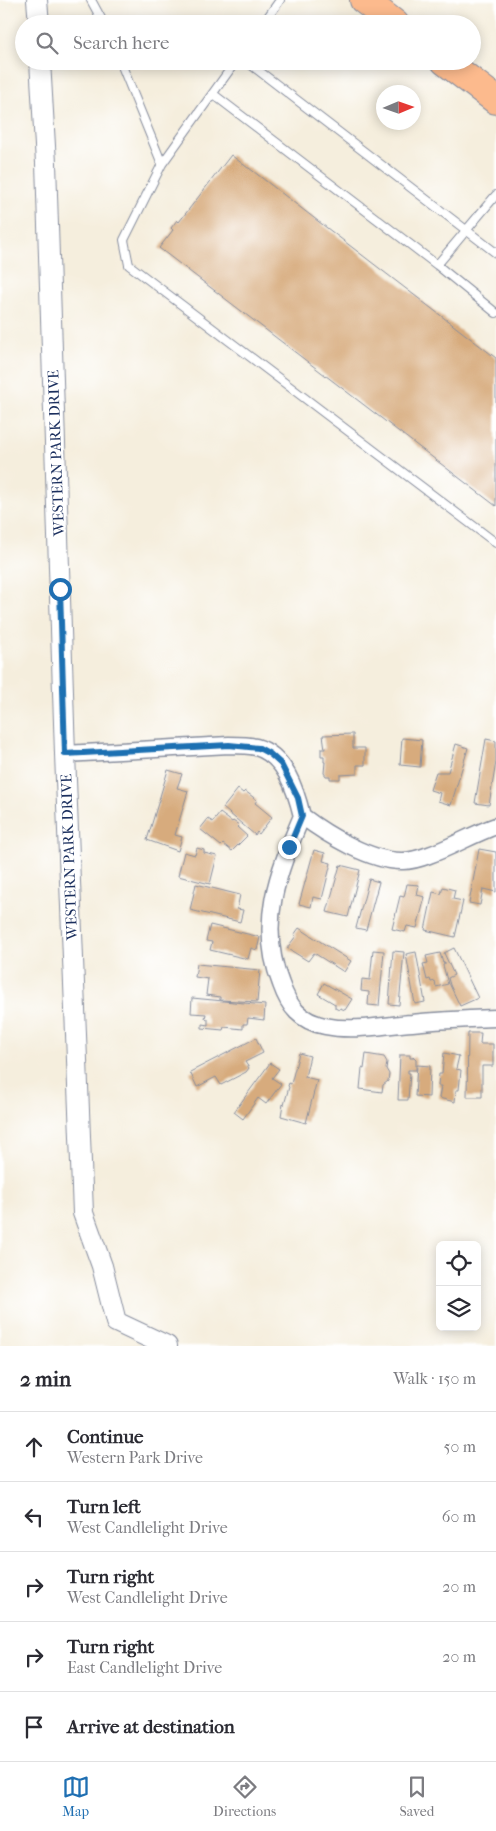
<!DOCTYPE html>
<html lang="en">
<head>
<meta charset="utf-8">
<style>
	body { margin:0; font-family:"IM FELL French Canon",serif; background:#f2f2f3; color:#2b2b33 }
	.controls { position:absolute; right:15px; bottom:15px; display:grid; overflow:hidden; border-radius:8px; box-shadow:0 2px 12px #0003 }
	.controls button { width:45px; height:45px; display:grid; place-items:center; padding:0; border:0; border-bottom:1px solid #e1e1e2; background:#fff; color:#2b2b33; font:25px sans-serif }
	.compass { position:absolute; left:376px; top:85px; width:45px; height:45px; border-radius:50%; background:#fff; box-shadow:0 2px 12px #0003; rotate:88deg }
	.stop { position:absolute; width:15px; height:15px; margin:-11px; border:4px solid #1f6fb2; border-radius:50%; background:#fff }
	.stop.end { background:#1f6fb2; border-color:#fff; box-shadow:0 1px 5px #0008 }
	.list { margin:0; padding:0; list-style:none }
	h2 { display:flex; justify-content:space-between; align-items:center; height:65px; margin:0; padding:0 20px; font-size:21px }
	h2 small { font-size:16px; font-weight:400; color:#7c7c81 }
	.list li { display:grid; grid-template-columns:32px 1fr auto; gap:15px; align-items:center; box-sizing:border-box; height:70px; padding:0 20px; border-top:1px solid #e1e1e2 }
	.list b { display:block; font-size:19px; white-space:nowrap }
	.list p { margin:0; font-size:16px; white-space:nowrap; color:#7c7c81 }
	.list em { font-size:16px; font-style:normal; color:#7c7c81 }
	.icon { flex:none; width:28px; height:28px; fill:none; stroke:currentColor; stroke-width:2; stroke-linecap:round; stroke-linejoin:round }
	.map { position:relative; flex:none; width:496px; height:1346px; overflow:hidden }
	.search { position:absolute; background:#fff; box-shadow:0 2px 12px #0003; left:15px; right:15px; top:15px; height:55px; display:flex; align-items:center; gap:12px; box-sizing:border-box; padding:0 18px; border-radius:28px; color:#7c7c81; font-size:19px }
	.sheet { height:415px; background:#fff }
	nav { display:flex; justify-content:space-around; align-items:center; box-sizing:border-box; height:70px; border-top:1px solid #e1e1e2; background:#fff; font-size:14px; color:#7c7c81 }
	nav a { display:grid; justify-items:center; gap:2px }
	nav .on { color:#1f6fb2 }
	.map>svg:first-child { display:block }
	.building { fill:#d7ab7d }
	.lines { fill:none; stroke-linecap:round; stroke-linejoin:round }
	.service-casing { stroke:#888e9e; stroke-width:10 }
	.minor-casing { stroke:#888e9e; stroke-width:19 }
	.tertiary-casing { stroke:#888e9e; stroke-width:22 }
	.trunk-casing { stroke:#888e9e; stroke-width:30 }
	.service { stroke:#fff; stroke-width:8 }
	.minor { stroke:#fff; stroke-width:16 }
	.tertiary { stroke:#fff; stroke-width:20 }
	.trunk { stroke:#fcba8d; stroke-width:28 }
	.route { stroke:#1f6fb2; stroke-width:6 }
	.labels { text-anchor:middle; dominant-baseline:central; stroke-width:4; stroke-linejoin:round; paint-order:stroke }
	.street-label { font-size:15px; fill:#1b2f5e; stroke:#fff }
</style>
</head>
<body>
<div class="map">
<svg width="496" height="1346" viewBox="0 0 496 1346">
	<rect width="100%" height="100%" fill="#fff"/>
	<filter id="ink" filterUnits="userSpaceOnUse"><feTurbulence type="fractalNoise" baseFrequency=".02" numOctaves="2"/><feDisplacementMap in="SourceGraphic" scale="10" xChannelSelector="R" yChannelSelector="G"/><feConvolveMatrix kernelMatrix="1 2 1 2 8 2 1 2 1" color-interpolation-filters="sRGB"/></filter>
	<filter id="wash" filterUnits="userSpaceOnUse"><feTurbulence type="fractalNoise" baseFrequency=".0096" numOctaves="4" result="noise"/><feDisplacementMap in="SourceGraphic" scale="20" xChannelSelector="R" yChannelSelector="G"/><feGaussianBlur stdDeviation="1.12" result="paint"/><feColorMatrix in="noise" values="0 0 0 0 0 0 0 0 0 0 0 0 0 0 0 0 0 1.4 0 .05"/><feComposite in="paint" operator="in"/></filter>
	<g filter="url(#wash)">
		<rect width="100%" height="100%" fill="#f5eedd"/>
		<g id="blocks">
			<path class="building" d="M231 155 248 168H249L496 358V506L159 248 173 230 171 228 177 220 179 222Z
				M353 734V748H365V765H357V774L340 775V779H330V776H326L324 773 325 762H324V756H321V749H325L323 735Z
				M402 738 422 740 420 767 400 765Z
				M486 739 496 741V762L489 805 475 803Z
				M456 744 468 748 451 805 438 801 440 793 430 790 436 772H448Z
				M168 770 182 774 177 788 188 791 175 835 182 837 178 851 147 840Z
				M238 789 243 793 245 791 257 800 255 803 272 817 259 834 257 832 255 835 223 808Z
				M220 813 232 822 233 821 239 825 237 827 247 836 232 851 223 844 221 846 200 829 208 819 213 822Z
				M197 848 204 850V853L217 856 210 884 178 876 184 852 195 855Z
				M479 849 496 852V892L483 889 480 905 469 903Z
				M314 850 325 853 323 861 331 863 322 899 313 897 311 907 299 904Z
				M340 865 360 870 348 917 327 912Z
				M369 879 379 882 366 930 356 928Z
				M196 884 240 895 237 909 243 910 240 922 190 910Z
				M407 884 419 885 417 895 425 897 417 928 407 926 405 932 392 929 400 896 404 897Z
				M443 887 455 890 453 899 463 901 455 937 425 930 433 892 441 894Z
				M210 925 260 937 257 950 251 948 248 959 210 950 212 942 206 941Z
				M299 928 351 961 344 972 314 953 308 961 287 948 296 936 294 935Z
				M454 948 478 998 460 1006 450 985 448 978 454 975 444 953Z
				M373 950 384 951 379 1006 368 1005 369 992 361 991 362 979 370 980Z
				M393 951 404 952 399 1005 389 1004Z
				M416 952 425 1002 415 1004 406 954Z
				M440 953 443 963 445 962V964L443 965 448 984 436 987 435 981 431 982 430 979 427 980 423 964 428 963 426 956Z
				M197 964 260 970 257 1002 220 1000V997L206 995 208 979 195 977Z
				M324 983 352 999 345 1010 340 1008 339 1010 335 1008V1004L318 994Z
				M192 998 265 1005 264 1020 248 1018 247 1024H243V1029L224 1027 223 1030 202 1028V1024L208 1025V1019L205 1018 206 1014 191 1013Z
				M468 1033H481L480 1044H493V1066H482V1097H467Z
				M256 1038 263 1053 245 1062 249 1068 246 1072 221 1085 216 1077 197 1087 190 1072Z
				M299 1053 310 1056 305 1077 317 1080 306 1123 281 1116 283 1104 284 1105 289 1087 288 1086 289 1083 291 1084Z
				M444 1053 459 1056 456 1069 461 1070 459 1090H456L455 1102 439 1098 441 1086H438L439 1074H442Z
				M366 1054 384 1057 387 1062 386 1069 389 1074 388 1081 383 1085 382 1092 360 1089 362 1068 364 1069Z
				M400 1055H410V1058H413V1056L416 1059V1070H408V1073H410L408 1100H398Z
				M270 1063 279 1069 272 1078 281 1084 266 1104 258 1098 243 1119 234 1112Z
				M417 1065 430 1066 429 1097 415 1096Z"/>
		</g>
	</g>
	<g filter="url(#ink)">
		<use href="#blocks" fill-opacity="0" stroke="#888e9e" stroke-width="1"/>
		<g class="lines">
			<g class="service-casing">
				<path id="service" d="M91 0 104 24
					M263 24 280 0
					M120 61 162 164 236 61
					M246 61 496 253
					M213 94 437 265 496 195
					M162 164 124 240 129 265 496 543
					M437 265 496 313"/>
			</g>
			<g class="minor-casing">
				<path id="minor" d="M65 754 229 745C238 745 248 745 256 747 285 755 296 791 302 816 327 835 372 862 403 861 411 861 421 858 429 855 452 847 473 834 496 826
					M302 816C278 872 257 924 281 984 289 1007 300 1021 325 1026 354 1032 384 1025 412 1023 440 1020 468 1019 496 1018"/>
			</g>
			<g class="tertiary-casing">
				<path id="tertiary" d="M37 0 39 24
					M40 61 46 163 65 754 83 1213 102 1266 116 1322 167 1346"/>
			</g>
			<g class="trunk-casing">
				<path id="trunk" d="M364 0 395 24
					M445 61 496 100"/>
			</g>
			<use href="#service" class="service"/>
			<use href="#minor" class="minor"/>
			<use href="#tertiary" class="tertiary"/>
			<use href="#trunk" class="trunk"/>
		</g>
	</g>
	<g class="lines" filter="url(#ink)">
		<path class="route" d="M60 589 65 754 229 745 259 748 270 754 281 764 298 798 302 816 289 847"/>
	</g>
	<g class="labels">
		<g class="street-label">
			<text transform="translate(56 453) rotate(-92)">WESTERN PARK DRIVE</text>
			<text transform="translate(69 857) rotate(-92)">WESTERN PARK DRIVE</text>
		</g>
	</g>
</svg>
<div class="controls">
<button><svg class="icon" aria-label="locate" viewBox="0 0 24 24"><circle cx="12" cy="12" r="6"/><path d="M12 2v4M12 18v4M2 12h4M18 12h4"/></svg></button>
<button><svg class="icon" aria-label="layers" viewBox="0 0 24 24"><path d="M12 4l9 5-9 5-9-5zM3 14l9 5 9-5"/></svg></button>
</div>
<svg class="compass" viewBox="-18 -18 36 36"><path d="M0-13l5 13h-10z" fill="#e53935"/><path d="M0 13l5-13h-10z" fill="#7c7c81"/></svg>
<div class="stop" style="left:60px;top:589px"></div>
<div class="stop end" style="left:289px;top:847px"></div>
<div class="search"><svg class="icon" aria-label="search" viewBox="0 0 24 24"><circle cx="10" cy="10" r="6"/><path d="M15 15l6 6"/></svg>Search here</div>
</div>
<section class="sheet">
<h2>2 min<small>Walk · 150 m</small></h2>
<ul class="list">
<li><svg class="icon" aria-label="ahead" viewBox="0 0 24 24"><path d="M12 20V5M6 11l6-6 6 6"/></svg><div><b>Continue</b><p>Western Park Drive</p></div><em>50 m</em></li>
<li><svg class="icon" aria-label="left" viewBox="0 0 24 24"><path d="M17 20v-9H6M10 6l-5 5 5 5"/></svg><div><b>Turn left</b><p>West Candlelight Drive</p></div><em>60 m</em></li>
<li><svg class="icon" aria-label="right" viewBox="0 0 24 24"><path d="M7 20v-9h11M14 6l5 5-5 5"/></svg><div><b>Turn right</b><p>West Candlelight Drive</p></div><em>20 m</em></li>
<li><svg class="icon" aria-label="right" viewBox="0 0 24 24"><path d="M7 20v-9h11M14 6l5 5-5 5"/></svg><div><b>Turn right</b><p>East Candlelight Drive</p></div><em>20 m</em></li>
<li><svg class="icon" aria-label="arrive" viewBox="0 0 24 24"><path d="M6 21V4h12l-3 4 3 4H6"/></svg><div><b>Arrive at destination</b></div></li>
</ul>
</section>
<nav>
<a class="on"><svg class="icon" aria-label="map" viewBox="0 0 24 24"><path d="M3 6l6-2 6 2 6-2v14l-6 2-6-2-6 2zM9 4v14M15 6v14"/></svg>Map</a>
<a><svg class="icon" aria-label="directions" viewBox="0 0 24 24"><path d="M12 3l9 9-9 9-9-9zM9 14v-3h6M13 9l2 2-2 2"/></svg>Directions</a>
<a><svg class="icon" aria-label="saved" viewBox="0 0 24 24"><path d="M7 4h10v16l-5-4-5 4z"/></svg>Saved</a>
</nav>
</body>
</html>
